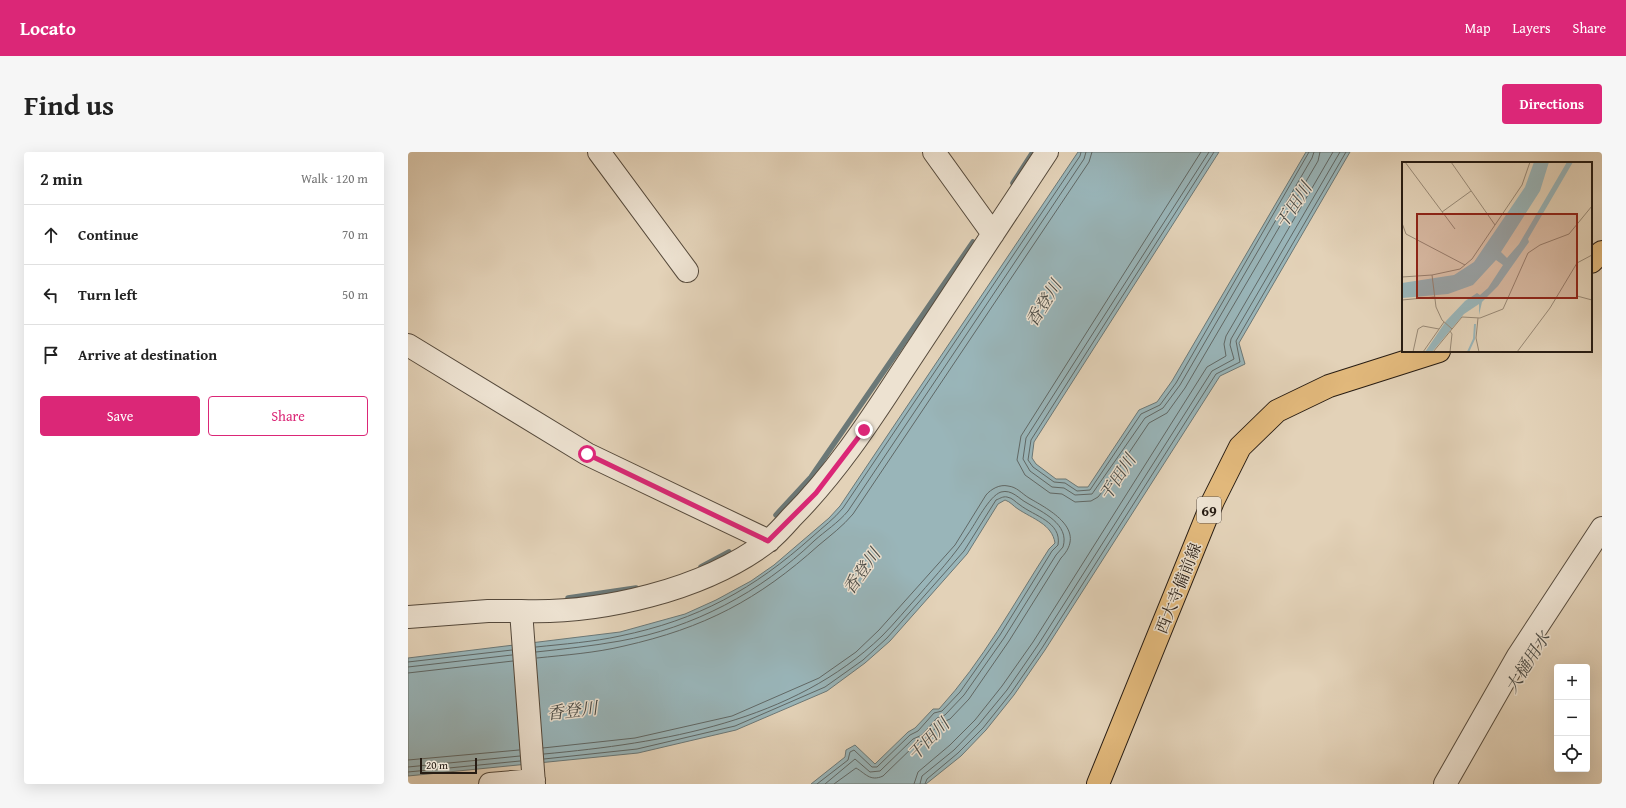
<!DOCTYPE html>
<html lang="en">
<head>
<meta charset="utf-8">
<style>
	body { margin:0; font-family:"Gentium Book Plus","Noto Serif JP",serif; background:#f6f6f6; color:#222 }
	.controls { position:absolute; right:12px; bottom:12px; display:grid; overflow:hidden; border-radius:4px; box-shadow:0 4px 16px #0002 }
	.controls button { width:36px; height:36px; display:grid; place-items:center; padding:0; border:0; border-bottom:1px solid #e0e0e0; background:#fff; color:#222; font:20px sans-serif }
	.scale { position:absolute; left:12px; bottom:10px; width:57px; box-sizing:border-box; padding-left:4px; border:2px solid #271c13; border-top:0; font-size:11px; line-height:14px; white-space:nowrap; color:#271c13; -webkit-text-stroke:3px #ede2d1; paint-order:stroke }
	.stop { position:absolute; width:12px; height:12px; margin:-9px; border:3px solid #db2777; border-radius:50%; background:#fff }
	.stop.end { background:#db2777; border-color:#fff; box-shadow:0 1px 4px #0008 }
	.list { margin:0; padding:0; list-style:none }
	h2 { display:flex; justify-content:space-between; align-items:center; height:52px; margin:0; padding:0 16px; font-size:17px }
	h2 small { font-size:13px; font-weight:400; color:#767676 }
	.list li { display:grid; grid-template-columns:26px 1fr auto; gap:12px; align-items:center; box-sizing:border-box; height:60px; padding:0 16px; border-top:1px solid #e0e0e0 }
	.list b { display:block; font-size:15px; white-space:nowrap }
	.list em { font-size:13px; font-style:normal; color:#767676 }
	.actions { display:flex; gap:8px; padding:12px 16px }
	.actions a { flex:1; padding:9px 0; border:1px solid #db2777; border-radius:4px; text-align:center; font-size:14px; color:#db2777 }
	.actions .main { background:#db2777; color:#fff }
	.icon { flex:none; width:22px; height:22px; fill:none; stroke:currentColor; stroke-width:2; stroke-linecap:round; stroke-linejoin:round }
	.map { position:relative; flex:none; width:1194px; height:632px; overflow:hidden; border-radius:4px }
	header { display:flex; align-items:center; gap:24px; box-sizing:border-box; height:56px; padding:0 20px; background:#db2777; color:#fff }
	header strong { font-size:19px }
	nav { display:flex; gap:22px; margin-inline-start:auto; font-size:14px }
	.intro { display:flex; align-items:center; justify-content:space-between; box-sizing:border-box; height:96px; padding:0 24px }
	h1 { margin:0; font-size:28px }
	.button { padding:10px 18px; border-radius:4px; background:#db2777; color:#fff; font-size:14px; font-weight:700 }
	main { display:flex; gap:24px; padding:0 24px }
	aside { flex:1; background:#fff; border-radius:4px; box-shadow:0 4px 16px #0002 }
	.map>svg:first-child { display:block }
	.water { fill:#99b5b9; stroke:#6b7877 }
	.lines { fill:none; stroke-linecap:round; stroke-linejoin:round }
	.shore { stroke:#606866; stroke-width:1 }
	.stream { stroke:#6b7877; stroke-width:5.5 }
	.minor-casing { stroke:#564a3c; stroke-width:24 }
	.major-casing { stroke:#271c13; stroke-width:24 }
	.minor { stroke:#ede2d1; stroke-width:22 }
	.major { stroke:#e2b97c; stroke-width:22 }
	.route { stroke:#db2777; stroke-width:5 }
	.labels { text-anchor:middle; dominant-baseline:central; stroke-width:3; stroke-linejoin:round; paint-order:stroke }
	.shield { fill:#ede2d1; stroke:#62574c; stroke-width:1 }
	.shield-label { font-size:15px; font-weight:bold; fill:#271c13 }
	.street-label { font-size:16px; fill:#271c13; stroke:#ede2d1 }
	.water-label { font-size:17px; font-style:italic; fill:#494a45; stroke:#ede2d1 }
	.inset-river { fill:none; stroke:#99b5b9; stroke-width:2 }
	.inset-road { fill:none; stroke:#988976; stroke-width:1 }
	.view { fill:#8f2418; fill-opacity:0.15; stroke:#8f2418; stroke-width:2 }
	.inset-edge { fill:none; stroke:#271c13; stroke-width:2 }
</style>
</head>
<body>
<header>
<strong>Locato</strong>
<nav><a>Map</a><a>Layers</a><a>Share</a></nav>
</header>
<div class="intro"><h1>Find us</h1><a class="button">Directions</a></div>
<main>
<aside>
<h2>2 min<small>Walk · 120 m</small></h2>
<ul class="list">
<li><svg class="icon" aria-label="ahead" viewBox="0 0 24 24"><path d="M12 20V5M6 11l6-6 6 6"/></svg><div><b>Continue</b></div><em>70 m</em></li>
<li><svg class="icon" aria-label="left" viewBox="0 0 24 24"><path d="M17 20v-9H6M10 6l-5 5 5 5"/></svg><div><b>Turn left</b></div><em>50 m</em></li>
<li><svg class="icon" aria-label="arrive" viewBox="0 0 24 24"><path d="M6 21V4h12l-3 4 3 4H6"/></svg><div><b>Arrive at destination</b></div></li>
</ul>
<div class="actions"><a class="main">Save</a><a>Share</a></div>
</aside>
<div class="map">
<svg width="1194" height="632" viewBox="0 0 1194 632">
	<rect width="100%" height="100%" fill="#e3d2b8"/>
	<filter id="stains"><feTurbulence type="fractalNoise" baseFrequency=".005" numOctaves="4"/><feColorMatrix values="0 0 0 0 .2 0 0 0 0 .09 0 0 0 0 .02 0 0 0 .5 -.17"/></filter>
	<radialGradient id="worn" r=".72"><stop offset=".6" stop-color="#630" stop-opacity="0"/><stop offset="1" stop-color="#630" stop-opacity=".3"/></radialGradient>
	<path class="water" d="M670 0H811L626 290 624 306 628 312 648 327H658L670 335H680L731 258 749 250 764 229 898 0H942L831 191 837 212 812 224 637 498 606 543 578 578 553 604 518 632H403L437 605 438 598 447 593 467 612 500 580 507 576 525 557H531C575 509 606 451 641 397L647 391C644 372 625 367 610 357 605 354 603 350 597 348L590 352 559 402 482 489 457 511 419 539 328 578 230 601 0 624V506L212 480 277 462 308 448 343 429 366 413 421 366 432 354Z"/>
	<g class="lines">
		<path class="shore" d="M793 0 613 284 609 308 617 323 642 341 654 342 667 350 683 349 690 345 698 335 741 271 759 261 777 236 910 9 912 0
			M801 0 618 286 615 307 622 319 644 335 656 336 667 343 684 342 737 266 755 256 772 233 904 6 906 0
			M806 0 623 288 620 308 625 315 646 330 657 331 669 339 682 338 733 262 752 253 768 231 901 0
			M128 495C156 492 185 490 212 484 290 468 346 437 404 385 415 375 426 367 435 356L672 4 673 0
			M128 500C156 497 184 494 212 489 285 476 353 440 406 389 417 379 430 371 440 359L676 7 678 0
			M129 506C157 503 187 501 216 494 296 476 350 448 411 393 423 383 435 374 445 362L681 10 684 0
			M0 510 104 498
			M0 515 104 503
			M0 521 105 509
			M135 596 227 586 324 564 411 526 448 500 471 478 547 393 578 343C583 337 592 332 600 334 609 335 613 341 621 346 642 358 680 378 653 406L601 489 561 547 542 567 531 572 518 587 508 592 475 624C462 630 457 621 448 616L426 632
			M136 602C255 591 385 570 474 484 487 471 499 456 511 443 528 423 546 404 560 382 568 371 581 344 593 340 604 337 611 347 619 351 634 360 662 372 655 395L648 403 596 486 556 543 537 563 529 566 514 583 505 587 472 619 462 620 447 607 417 632
			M136 607 229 597 327 574 417 535 455 508 479 486 556 399 588 348C591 347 595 344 599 345 605 346 607 350 612 353 626 364 654 370 650 393L644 399 592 483 552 540 534 559 526 561 510 579 502 583 469 615H464L446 598 442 600 440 608 409 632
			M0 608 111 598
			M0 615 112 604
			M0 620 112 609
			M506 632 510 620 542 593 567 568 594 534 625 490 799 215 818 204 816 192 818 184 925 0
			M512 632 514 624 546 598 571 572 599 538 630 493 804 219 826 207 822 193 823 187 932 0
			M517 632 519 627 550 601 575 576 603 541 634 496 808 222 832 210 828 189 938 0"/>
		<path class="stream" d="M605 31 625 0
			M368 363 403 325 565 90
			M293 415 321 400
			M160 446 228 436"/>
		<g class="minor-casing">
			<path id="minor" d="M191 0 279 119
				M526 0 585 82
				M0 193 179 302 361 389
				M0 465 80 459H113
				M82 632 126 628
				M126 632 113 459C193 462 295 438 359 390 368 383 376 374 383 366 426 323 460 272 493 221 542 147 590 74 639 0
				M1037 632 1110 504 1194 376"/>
		</g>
		<g class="major-casing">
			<path id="major" d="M1183 110 1194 100
				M690 632 805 349 832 295 869 259 921 234 1031 199"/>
		</g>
		<use href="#minor" class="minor"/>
		<use href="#major" class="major"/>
	</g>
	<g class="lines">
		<path class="route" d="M179 302 360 389 408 341 456 278"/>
	</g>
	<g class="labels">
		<rect class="shield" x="789" y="345" width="24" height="26" rx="3"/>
		<g class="shield-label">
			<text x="801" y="358">69</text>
		</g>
		<g class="street-label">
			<text transform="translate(770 436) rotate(-68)">西大寺備前線</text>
		</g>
		<g class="water-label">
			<text transform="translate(885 53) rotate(-57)">干田川</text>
			<text transform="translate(635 151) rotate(-58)">香登川</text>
			<text transform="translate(709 325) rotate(-57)">干田川</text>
			<text transform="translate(453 419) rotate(-55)">香登川</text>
			<text transform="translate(1119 510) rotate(-58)">大樋用水</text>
			<text transform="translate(164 558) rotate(-7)">香登川</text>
			<text transform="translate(520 587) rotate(-46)">干田川</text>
		</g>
	</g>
	<g transform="translate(994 10)">
		<rect width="190" height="190" fill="#e3d2b8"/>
		<path d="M132 0H147L138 29 99 90 105 96 117 82 165 0H171L126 77 127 80 96 124 80 140 77 153V142L62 152 30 190H23L44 159 63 139 75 131 78 133 86 126 101 103 94 98 71 123 46 132 0 136V121L52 113 72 100 123 25Z" fill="#99b5b9"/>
		<path class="inset-river" d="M66 190 72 177 73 162"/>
		<path class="inset-road" d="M3 0 53 67M49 0 93 63M40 50 69 29M0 61 4 72 63 103M0 115 30 113M175 134 190 138M0 138 32 135M76 156 74 176 77 190M50 167 40 158 34 145 30 113 58 107 70 97 120 23 128 0M11 190 16 167 21 164 37 167M21 190 42 160M31 190 60 155 78 156 101 147 126 91 138 83 167 72 190 44M48 190 50 172 48 169M115 190 148 146 175 101 190 93"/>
		<path class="view" d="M15 52H175V136H15Z"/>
		<rect width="190" height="190" class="inset-edge"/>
	</g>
	<rect width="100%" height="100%" filter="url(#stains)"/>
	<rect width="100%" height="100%" fill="url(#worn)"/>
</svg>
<div class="controls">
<button>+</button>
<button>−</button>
<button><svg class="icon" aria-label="locate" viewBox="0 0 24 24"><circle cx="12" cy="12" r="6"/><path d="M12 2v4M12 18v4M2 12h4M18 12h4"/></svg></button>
</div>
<div class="scale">20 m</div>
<div class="stop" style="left:179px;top:302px"></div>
<div class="stop end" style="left:456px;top:278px"></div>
</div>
</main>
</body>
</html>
